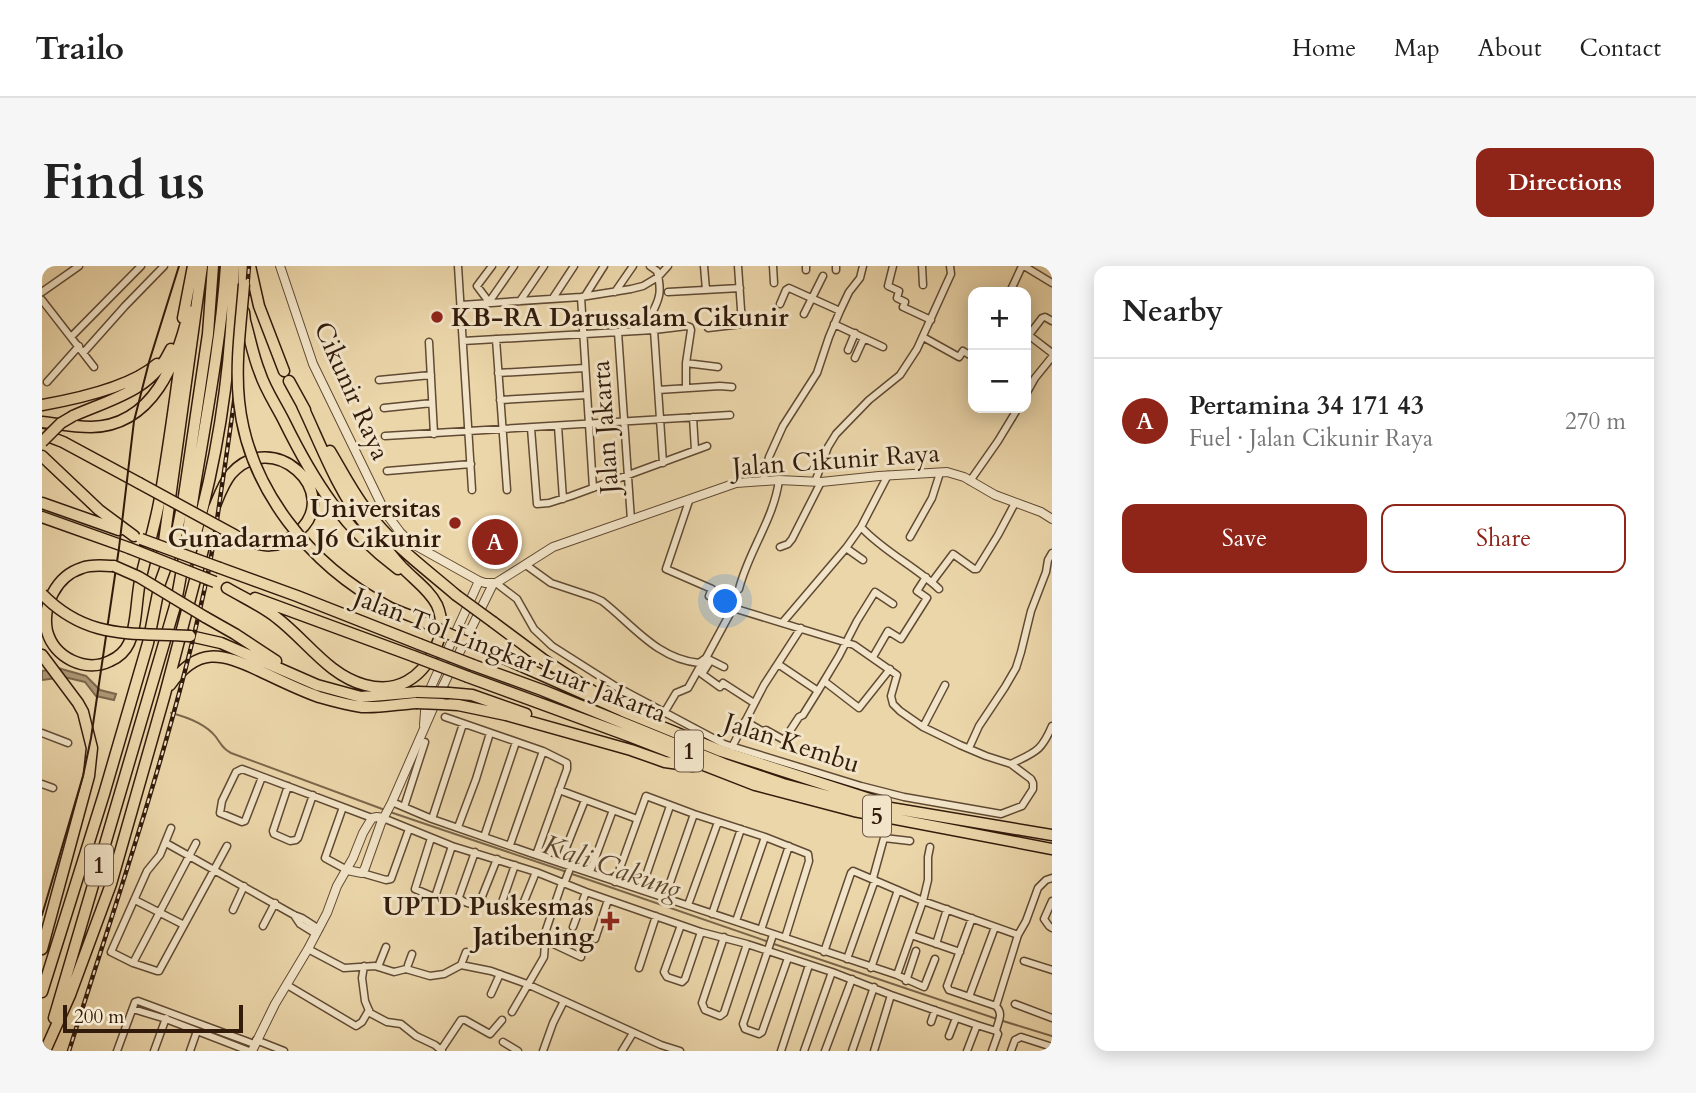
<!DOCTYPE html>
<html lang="en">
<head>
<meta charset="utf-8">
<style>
	body { margin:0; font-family:Cardo,serif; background:#f6f6f6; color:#222 }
	.controls { position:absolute; right:21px; top:21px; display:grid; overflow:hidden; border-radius:14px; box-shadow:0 4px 18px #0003 }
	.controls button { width:63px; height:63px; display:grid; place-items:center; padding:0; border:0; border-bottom:2px solid #e0e0e0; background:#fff; color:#222; font:35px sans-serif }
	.scale { position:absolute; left:21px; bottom:18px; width:180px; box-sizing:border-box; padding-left:7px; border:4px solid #321b0b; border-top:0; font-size:19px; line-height:24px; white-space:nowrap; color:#321b0b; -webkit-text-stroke:5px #f2e4c8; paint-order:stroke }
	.you { position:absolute; left:684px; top:336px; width:24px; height:24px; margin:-18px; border:5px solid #fff; border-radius:50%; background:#1a73e8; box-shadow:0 0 0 10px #1a73e833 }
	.badge { display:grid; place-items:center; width:46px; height:46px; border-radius:50%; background:#8f2418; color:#fff; font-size:23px; font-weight:700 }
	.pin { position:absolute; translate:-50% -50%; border:4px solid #fff; box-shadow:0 2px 7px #0006 }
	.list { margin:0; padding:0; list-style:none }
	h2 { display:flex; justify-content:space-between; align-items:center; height:91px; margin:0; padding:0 28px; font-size:30px }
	h2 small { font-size:23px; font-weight:400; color:#767676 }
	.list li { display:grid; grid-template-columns:46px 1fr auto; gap:21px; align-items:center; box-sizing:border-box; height:126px; padding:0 28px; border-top:2px solid #e0e0e0 }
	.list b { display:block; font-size:26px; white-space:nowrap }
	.list p { margin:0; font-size:23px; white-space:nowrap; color:#767676 }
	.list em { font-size:23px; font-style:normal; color:#767676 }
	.actions { display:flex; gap:14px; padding:21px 28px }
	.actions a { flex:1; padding:16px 0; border:2px solid #8f2418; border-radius:14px; text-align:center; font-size:24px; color:#8f2418 }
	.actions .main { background:#8f2418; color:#fff }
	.map { position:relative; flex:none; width:1010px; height:785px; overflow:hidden; border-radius:14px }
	header { display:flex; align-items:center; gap:42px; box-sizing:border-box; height:98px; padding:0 35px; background:#fff; border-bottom:2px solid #e0e0e0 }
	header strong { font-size:33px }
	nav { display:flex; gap:38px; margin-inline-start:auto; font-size:24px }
	.intro { display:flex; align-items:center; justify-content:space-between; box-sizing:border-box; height:168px; padding:0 42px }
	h1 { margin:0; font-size:49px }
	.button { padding:18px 32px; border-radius:14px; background:#8f2418; color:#fff; font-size:24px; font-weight:700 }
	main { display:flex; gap:42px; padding:0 42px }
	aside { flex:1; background:#fff; border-radius:14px; box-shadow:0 4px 18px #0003 }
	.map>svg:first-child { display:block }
	.water { fill:#ac9674; stroke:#7b654a; stroke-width:2 }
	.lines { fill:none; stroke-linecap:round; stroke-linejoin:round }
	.stream { stroke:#7b654a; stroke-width:2 }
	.minor-casing { stroke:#604a33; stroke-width:9 }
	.tertiary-casing { stroke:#604a33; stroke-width:10 }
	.motorway-casing { stroke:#321b0b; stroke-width:13 }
	.minor { stroke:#f2e4c8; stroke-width:6 }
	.tertiary { stroke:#f2e4c8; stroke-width:8 }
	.motorway { stroke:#ebd6aa; stroke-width:10 }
	.tram { stroke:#321b0b; stroke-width:2 }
	.rail-casing { stroke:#321b0b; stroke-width:4.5 }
	.rail { stroke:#f2e4c8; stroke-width:2; stroke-dasharray:5; stroke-linecap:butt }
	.motorway-bridge-casing { stroke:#321b0b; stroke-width:13; stroke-linecap:butt }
	.motorway-bridge { stroke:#ebd6aa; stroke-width:10 }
	.poi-dot { fill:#8f2418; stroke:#f2e4c8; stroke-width:2.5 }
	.labels { text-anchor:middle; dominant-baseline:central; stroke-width:6; stroke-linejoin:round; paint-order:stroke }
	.shield { fill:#f2e4c8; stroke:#6c5744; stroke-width:2 }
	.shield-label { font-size:24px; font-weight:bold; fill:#321b0b }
	.poi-label { font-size:26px; font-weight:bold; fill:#321b0b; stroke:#f2e4c8; text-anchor:end }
	.street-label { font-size:26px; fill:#321b0b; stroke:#f2e4c8 }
	.water-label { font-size:28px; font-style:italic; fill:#5d4630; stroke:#f2e4c8 }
</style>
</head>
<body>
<header>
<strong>Trailo</strong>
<nav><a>Home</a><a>Map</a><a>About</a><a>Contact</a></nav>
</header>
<div class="intro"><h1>Find us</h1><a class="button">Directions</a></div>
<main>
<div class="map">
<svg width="1010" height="785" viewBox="0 0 1010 785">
	<rect width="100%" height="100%" fill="#ebd6aa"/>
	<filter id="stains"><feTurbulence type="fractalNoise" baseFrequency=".00286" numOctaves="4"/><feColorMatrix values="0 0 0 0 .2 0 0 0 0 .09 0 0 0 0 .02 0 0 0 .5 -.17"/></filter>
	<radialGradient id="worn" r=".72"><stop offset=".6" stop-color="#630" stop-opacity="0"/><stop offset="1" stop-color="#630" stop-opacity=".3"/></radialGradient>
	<path class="water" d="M16 402 44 410 58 424 74 428 72 434 54 430 43 416 22 411 0 414V405Z"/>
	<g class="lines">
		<path class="stream" d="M129 447C145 451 163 457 174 471 179 478 181 483 189 487L343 544
			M348 546 525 606
			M530 608 727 676
			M732 678 955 753
			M961 755 1010 770"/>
		<g class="minor-casing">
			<path id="minor" d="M416 0 430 224
				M662 0 664 24
				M731 0 732 17
				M764 0V4
				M794 0V4
				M851 0 846 20 857 25 855 32 863 36 861 41 889 54
				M880 0 881 19
				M982 0 1010 17
				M0 26 37 0
				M573 26 591 0
				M626 26 698 22
				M968 26 980 0
				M543 30 562 0
				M539 31 551 222
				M511 32 532 0
				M0 34 52 101
				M478 35 502 0
				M447 36 435 20 450 0
				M447 36 472 0
				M738 38 744 24 747 22 798 45
				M419 39 539 31 589 23 601 20 616 11 626 0
				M762 48 781 10
				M792 58 841 81
				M666 62 700 58 696 0
				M604 64C611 37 623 37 615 5L608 0
				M612 64 621 197
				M576 66 589 254
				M984 67 1010 87
				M987 69 1000 52 1003 51 1010 55
				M29 71 99 0
				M881 71 917 91 921 85 931 91
				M454 73 465 224
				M421 75 612 64 645 60 648 61 649 64 644 97V121
				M387 76 392 168
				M806 84 813 67
				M42 86 83 40 122 0
				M813 92 822 72
				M644 97 676 101
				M456 107 543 102
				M337 114 389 109
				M5 116 37 80
				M616 124 678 120 690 121
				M984 128 993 112 1010 91
				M458 134 545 129
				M342 142 390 137
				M651 151 653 184
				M516 160 521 233
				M489 162 495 238 507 237 529 230 665 180
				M343 170 688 149
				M345 205 429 198
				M721 215 727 191 741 160 775 107 787 71 798 45 807 26 818 12 821 0
				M928 215 956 175 976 142
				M773 216 786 181 794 168 827 134 858 109 875 83 909 8 908 0
				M819 261C842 286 873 300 897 323
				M868 271 890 232 898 207
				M738 281 746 278 750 273 779 216
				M804 282 821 294
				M484 299 509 317 551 331 560 335C591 359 615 393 657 397L664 392 691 342
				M890 316 911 288 932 303H935L956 269 973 237
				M454 317 475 333 492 363 510 380 573 420 682 478 819 520 862 531 959 548 980 540 991 523V517L989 513 969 498 944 490 918 479 881 461 858 445 851 438 849 430 855 409 812 379 691 342 667 330 670 323 624 303 647 235
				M697 323C706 286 732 253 737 214
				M741 356 804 282 819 261 846 209
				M831 391 846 365 859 373 885 332 875 325 884 311
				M666 393 682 401
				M662 394 667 397 660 408 678 421 681 417 712 437
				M736 398 776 425
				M782 415 817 442 848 403
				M622 447 634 427 646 422 660 397
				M403 451 501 485 525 497V503L494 589
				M703 455 720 465 724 464 742 474 757 451 761 449 776 425 797 390 815 355 833 326 851 338
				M881 461 903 419
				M0 467 26 477
				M690 481 722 419 759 362
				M927 482 937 460 963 421 974 402 979 386 989 345 1004 306 1006 294 1010 287
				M969 498C993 486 999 486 1010 460
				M220 511 203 555 200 556 178 547 180 535 194 506 200 503 330 552
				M0 518 11 522
				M246 520 231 565 232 568 248 575 254 574 256 572 271 529
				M517 524 595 553
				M350 536 390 553 494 589 855 709 882 721 893 693
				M301 541 283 592 305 604
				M362 541 383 476
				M341 552 410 580 494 606 544 626 659 666 705 678 790 706 849 729 935 759 954 765
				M390 553 421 458
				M416 561 434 513 448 467
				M129 562 118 589 105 605 69 686 91 697 115 705H117L185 580
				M442 571 474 476
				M389 572 373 623 392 631 394 628 410 580
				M124 577 252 649 260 652 277 663
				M468 579 501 485
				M433 586 417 631C419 636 432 640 437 638L455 593
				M518 597 543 534
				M473 599 459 639 462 642 476 647 479 643 494 606
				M548 606 571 544
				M320 607 344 614 349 613 367 563
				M831 612 842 572 868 575
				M573 616 604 530 652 548 723 571 766 588 767 595 743 672
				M522 618 529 600
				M599 624 628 540
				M623 631 652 548
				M93 634 142 659
				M1010 635 1002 653 1007 660 1010 662
				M646 639 676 556
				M191 644 202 620
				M670 648 699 563
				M252 649 258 658 274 668
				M930 652 905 720 907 724 954 740C962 748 956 755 954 765L956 768 950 785
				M694 655 723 571
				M639 659 622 706 625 711 640 716 643 713 659 666
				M221 660 233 637
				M531 661 544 626
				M719 664 747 580
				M731 669 701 758 703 763 717 768 720 766 746 692
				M869 669 918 686
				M682 671 660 737 663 744 678 750 682 747 705 678
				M553 673 566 634
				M503 674 539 691
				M894 678 905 643
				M266 683 302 702 333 700 352 706 364 703 388 710 402 708 419 699 449 705 485 718 619 779 638 785
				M782 686 809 607 811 605 881 635 976 669
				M805 693 833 614
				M982 695 1010 704
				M91 697 154 577
				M366 699 370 688
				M419 699 424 686
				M322 700 320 712 323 735 328 747 345 756 359 758 374 770 393 779 400 785
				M336 701 344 681
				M597 702 614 650
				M829 702 856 624
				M855 709 881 635 886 614V591L888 581
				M864 715 874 685
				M245 719 314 760 320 756 327 744
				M449 728 458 708
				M927 731 953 661
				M973 738 1010 752
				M954 740 976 669 984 655 996 622 1004 614 1010 612
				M91 743 124 753 207 785
				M470 746 502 691 504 664 520 617
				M889 756 893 744
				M907 770 914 752
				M214 774 242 785
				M461 776 476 785
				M399 784 419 754H423L448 768 460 754
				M75 785 93 736 96 735 212 778
				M112 785 124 752
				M148 785 155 765
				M501 785 511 757 522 735
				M580 785 591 767
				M739 785 767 699
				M762 785 790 706
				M783 785 810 713
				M810 785 832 721
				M832 785 849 729
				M925 785 935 759
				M969 785 973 774 979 771 1010 781"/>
		</g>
		<g class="tertiary-casing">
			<path id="tertiary" d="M238 0 271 98 343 246 358 266 369 277 437 315 443 317H454L511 281 694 217 737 214 779 216 837 210 905 206 922 211 953 229 999 246 1010 253
				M382 459 384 433 389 421 437 315
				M305 604 320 607 323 602 339 557 350 536 399 424 451 318
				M210 785 233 738 266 683 285 647 295 620 311 592 321 567 330 552 335 551 341 552"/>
		</g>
		<g class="motorway-casing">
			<path id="motorway" d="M202 0V27
				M208 0 217 40 242 105
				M202 46 203 55C208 72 211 90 218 107 223 123 234 139 242 155 272 216 301 262 356 303
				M141 52 151 0
				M247 115 263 144
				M0 139C34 133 89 121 115 98
				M31 150C69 133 110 125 129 83
				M0 156C16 158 33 161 49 161 111 160 135 96 147 45
				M0 168 21 176 97 217
				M288 185C300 205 311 227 326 246 349 278 384 303 414 329
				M0 190 57 244 92 270
				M0 237 77 264
				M0 251 87 282
				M120 290 160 0
				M146 294C176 198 190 100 192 0
				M72 300C61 300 50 298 40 302 14 310 0 340 5 365 12 392 44 407 68 395 77 391 83 386 87 377 95 359 94 335 98 315 104 289 112 263 117 237 127 182 134 125 142 69
				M178 302 255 330 377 378
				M185 322C202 332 220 340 235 352 264 374 287 410 323 419 355 428 379 412 392 385 400 369 402 356 395 339 388 325 374 315 363 304 355 297 349 288 342 280 335 272 328 264 321 256 295 223 278 177 260 139
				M213 332 371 390
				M163 351 193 368 234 395
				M451 356 502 394 552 426
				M148 370 179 377 275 419 319 431 376 426
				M432 379 581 445 679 485 834 535
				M0 389 36 437 41 446 50 482 47 510 0 683
				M431 399 500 424 682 498 741 518 801 534 1010 569
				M426 411 587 470 713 519 812 545 1010 583
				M128 419C156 380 179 387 218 405 237 414 257 424 277 431 291 435 306 439 320 441 337 442 357 438 374 437
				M407 427 430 429 484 448
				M400 438 416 439 464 449 589 484 623 496 651 500
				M0 726 62 528 106 377 118 317 133 276 142 230 166 68 171 0
				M12 752 133 340C142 299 147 255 154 213 166 142 179 72 184 0
				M3 785 28 729 69 618 123 428 172 242C177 230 181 218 189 208 230 161 302 226 256 266 235 285 221 281 196 271"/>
		</g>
		<use href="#minor" class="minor"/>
		<use href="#tertiary" class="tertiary"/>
		<use href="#motorway" class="motorway"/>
		<path class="tram" d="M0 649 41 510 49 472 77 282 92 155 107 96 137 0"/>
		<g class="rail-casing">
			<path id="rail" d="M27 785C75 632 129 478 163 321 172 283 176 244 182 206 192 137 202 69 207 0"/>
		</g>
		<use href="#rail" class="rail"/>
		<g class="motorway-bridge-casing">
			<path id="motorway-bridge" d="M202 18C199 57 193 97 197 135 206 223 269 300 345 340 352 344 361 347 369 350 390 360 411 370 432 379
				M0 176 19 157 31 150
				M97 217 196 271
				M99 273 178 302
				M87 282 173 316
				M72 300 97 311 163 351
				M0 328C46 375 90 366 148 370
				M414 329 451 356
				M377 378 431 399
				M371 390 426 411
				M376 426 407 427
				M374 437 400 438"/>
		</g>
		<use href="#motorway-bridge" class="motorway-bridge"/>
	</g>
	<g class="poi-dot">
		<circle cx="395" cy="51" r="7"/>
		<circle cx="413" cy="257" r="7"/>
		<path d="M564.5 644.5h7v7h7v7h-7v7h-7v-7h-7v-7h7z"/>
	</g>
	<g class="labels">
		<g class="shield">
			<rect x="633" y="464.5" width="28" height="41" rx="5"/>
			<rect x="821" y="529.5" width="28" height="41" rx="5"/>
			<rect x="43" y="578.5" width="28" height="41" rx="5"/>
		</g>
		<g class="shield-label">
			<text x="647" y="485">1</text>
			<text x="835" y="550">5</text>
			<text x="57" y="599">1</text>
		</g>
		<g class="poi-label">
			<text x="409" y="51" text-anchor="start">KB-RA Darussalam Cikunir</text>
			<text x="399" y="242">Universitas<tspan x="399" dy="30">Gunadarma J6 Cikunir</tspan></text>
			<text x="552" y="640">UPTD Puskesmas<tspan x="552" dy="30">Jatibening</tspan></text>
		</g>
		<g class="street-label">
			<text transform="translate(310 125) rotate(66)">Cikunir Raya</text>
			<text transform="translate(563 161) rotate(-94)">Jalan Jakarta</text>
			<text transform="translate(794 194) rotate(-4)">Jalan Cikunir Raya</text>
			<text transform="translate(468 389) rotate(21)">Jalan Tol Lingkar Luar Jakarta</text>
			<text transform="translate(750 477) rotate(18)">Jalan Kembu</text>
		</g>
		<g class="water-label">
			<text transform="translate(570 601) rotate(19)">Kali Cakung</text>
		</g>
	</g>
	<rect width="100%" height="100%" filter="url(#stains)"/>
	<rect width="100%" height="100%" fill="url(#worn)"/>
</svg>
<div class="controls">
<button>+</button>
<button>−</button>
</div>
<div class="scale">200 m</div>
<div class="you"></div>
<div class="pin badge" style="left:453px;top:276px">A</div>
</div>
<aside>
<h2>Nearby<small></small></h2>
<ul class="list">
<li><span class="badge">A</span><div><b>Pertamina 34 171 43</b><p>Fuel · Jalan Cikunir Raya</p></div><em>270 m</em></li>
</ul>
<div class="actions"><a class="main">Save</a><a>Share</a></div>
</aside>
</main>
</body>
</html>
